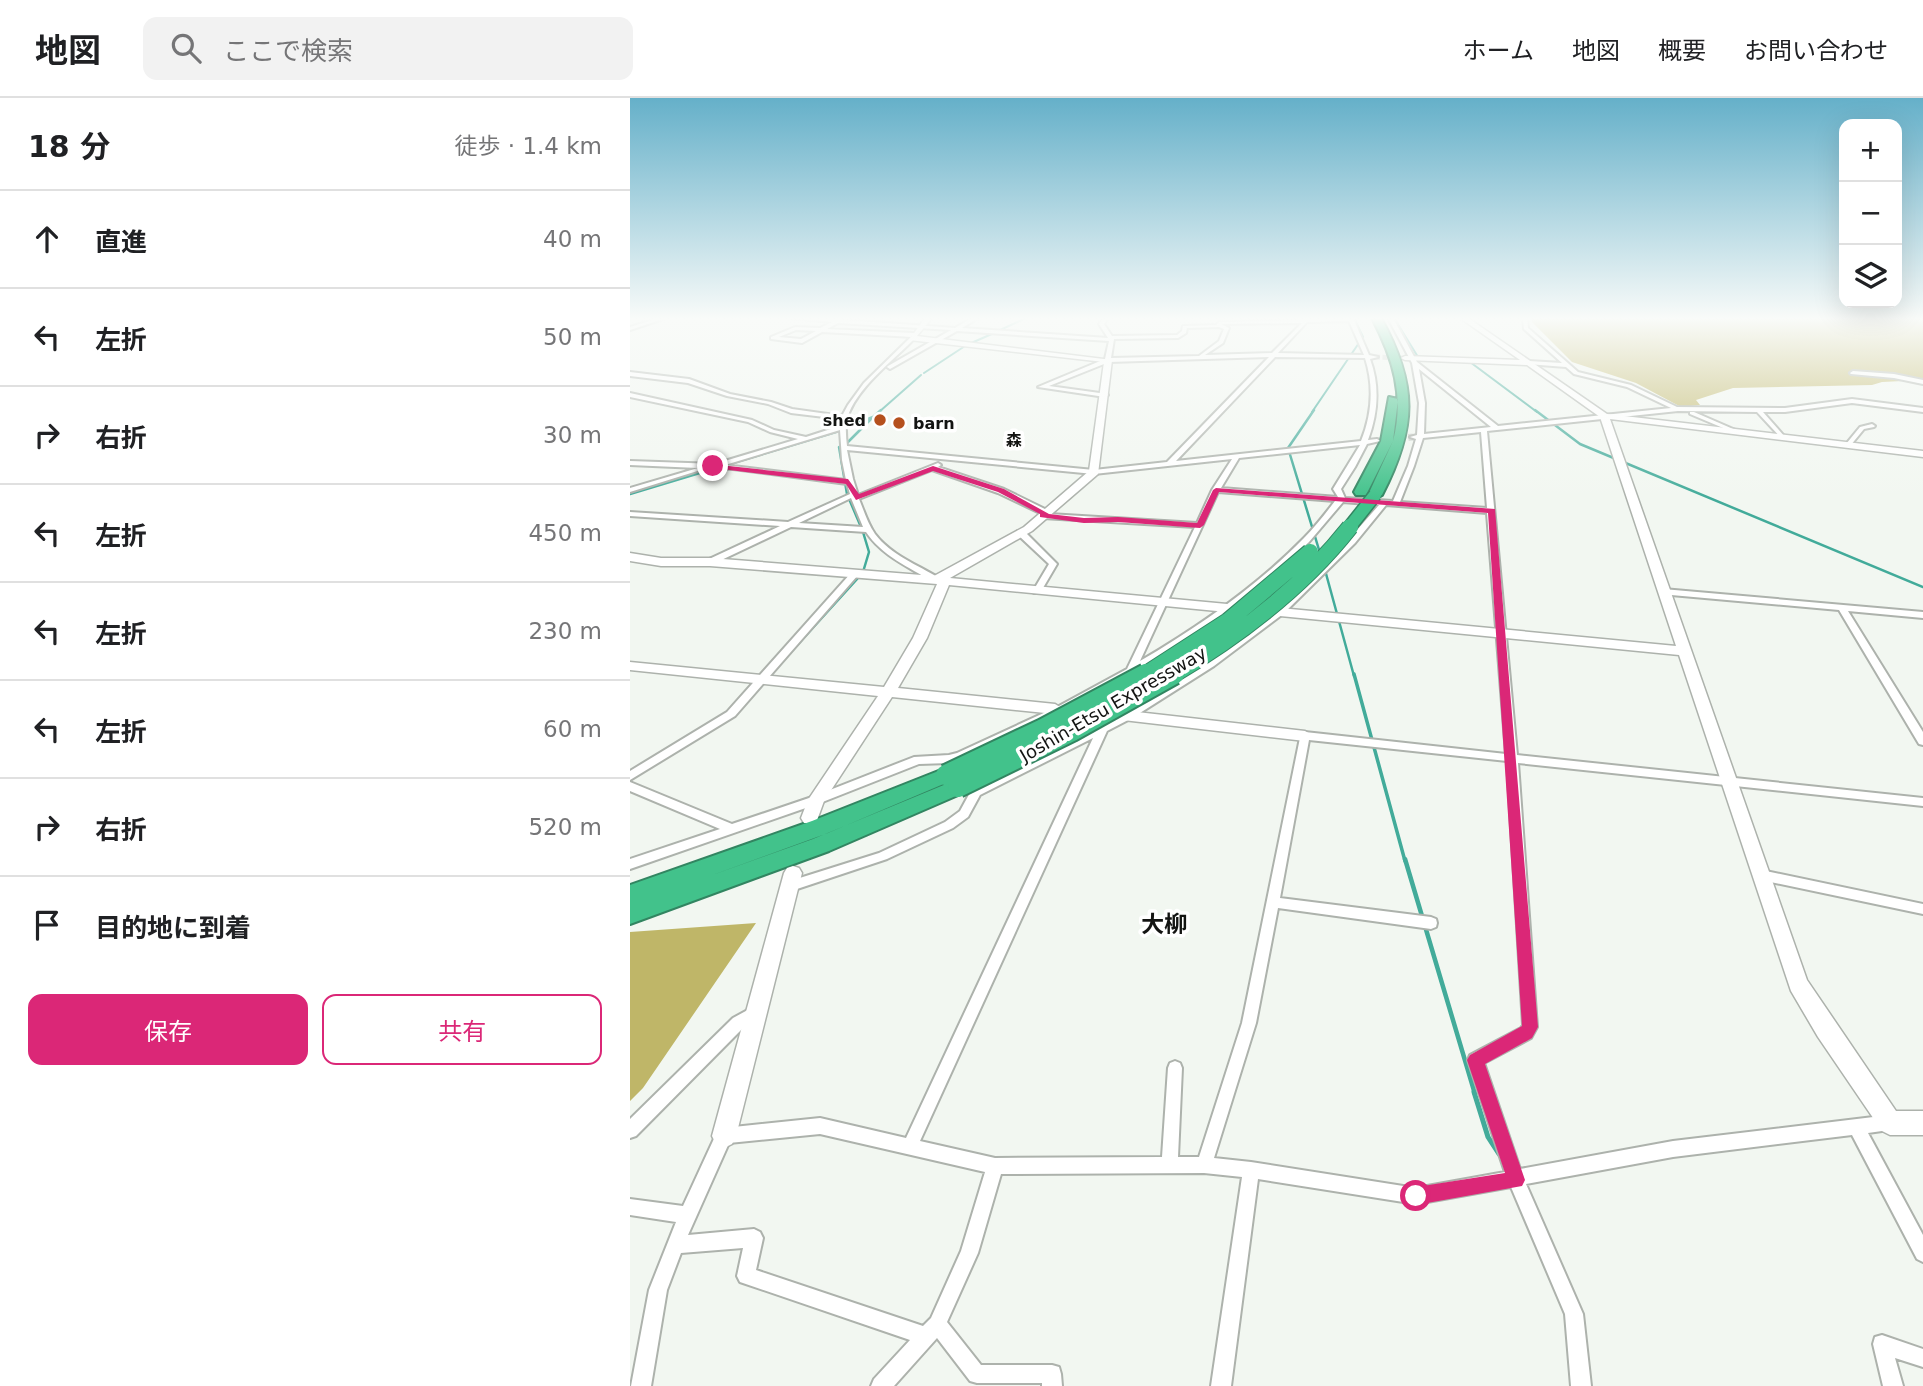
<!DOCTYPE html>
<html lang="ja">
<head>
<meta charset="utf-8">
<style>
	body { margin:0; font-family:"DejaVu Sans","Noto Sans JP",sans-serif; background:#f2f2f2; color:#202124 }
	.controls { position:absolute; right:21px; top:21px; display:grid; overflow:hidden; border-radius:14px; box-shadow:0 7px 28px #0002 }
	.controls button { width:63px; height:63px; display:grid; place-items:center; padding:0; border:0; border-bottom:2px solid #e0e0e0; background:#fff; color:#202124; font:35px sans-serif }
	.stop { position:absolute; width:21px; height:21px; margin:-16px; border:5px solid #db2777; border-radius:50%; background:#fff }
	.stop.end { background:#db2777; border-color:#fff; box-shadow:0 2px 7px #0008 }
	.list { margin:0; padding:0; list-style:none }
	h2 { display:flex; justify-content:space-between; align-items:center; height:91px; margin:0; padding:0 28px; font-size:30px }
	h2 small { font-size:23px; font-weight:400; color:#757577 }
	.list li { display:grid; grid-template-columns:46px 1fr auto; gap:21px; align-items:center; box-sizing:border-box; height:98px; padding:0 28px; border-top:2px solid #e0e0e0 }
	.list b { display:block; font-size:26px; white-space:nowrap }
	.list em { font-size:23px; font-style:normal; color:#757577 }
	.actions { display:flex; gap:14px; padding:21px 28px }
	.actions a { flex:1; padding:16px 0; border:2px solid #db2777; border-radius:14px; text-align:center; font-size:24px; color:#db2777 }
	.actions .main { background:#db2777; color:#fff }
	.icon { flex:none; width:38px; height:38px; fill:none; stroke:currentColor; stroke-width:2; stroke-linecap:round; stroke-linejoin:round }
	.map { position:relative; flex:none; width:1293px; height:1288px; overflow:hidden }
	header { display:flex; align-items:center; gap:42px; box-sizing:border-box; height:98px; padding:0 35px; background:#fff; border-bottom:2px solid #e0e0e0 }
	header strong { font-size:33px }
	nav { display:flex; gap:38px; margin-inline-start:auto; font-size:24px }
	.search { width:490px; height:63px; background:#f2f2f2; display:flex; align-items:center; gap:18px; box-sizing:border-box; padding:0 24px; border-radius:14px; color:#757577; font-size:26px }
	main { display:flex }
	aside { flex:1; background:#fff }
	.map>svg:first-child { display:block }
	.forest { fill:#bfb668 }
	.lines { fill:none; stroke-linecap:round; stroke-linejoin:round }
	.stream-far4 { stroke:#42ab9a; stroke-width:2 }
	.stream-far3 { stroke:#42ab9a; stroke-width:2.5 }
	.stream-far2 { stroke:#42ab9a; stroke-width:3.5 }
	.stream-far1 { stroke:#42ab9a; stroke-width:4.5 }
	.stream { stroke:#42ab9a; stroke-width:5 }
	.street-tunnel-far1 { stroke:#d1d5d0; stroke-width:5; stroke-dasharray:5 2.5; stroke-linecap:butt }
	.street-tunnel { stroke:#d1d5d0; stroke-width:7; stroke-dasharray:7 3.5; stroke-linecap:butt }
	.street-casing { stroke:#adb2ac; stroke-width:4 }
	.secondary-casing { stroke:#adb2ac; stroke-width:3 }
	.highway-casing { stroke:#328561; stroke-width:4 }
	.street { fill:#fff; fill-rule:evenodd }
	.secondary { fill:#fff; fill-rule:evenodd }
	.highway { fill:#42c28b; fill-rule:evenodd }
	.highway-bridge-far2-casing { stroke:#328561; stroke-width:15; stroke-linecap:butt }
	.highway-bridge-far1-casing { stroke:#328561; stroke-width:18; stroke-linecap:butt }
	.highway-bridge-casing { stroke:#328561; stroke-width:24; stroke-linecap:butt }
	.highway-bridge-far2 { stroke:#42c28b; stroke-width:12 }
	.highway-bridge-far1 { stroke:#42c28b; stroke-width:16 }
	.highway-bridge { stroke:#42c28b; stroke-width:20 }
	.route { fill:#db2777 }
	.poi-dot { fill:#b5501d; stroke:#fff; stroke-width:2.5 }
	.labels { text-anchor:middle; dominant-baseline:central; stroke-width:7; stroke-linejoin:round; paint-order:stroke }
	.far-poi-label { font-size:16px; font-weight:bold; fill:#131412; stroke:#fff; text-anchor:end }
	.far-neighbourhood-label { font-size:16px; font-weight:bold; fill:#131412; stroke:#fff }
	.street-label { font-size:18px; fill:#131412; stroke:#fff }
	.near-neighbourhood-label { font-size:23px; font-weight:bold; fill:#131412; stroke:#fff }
</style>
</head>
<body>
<header>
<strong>地図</strong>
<div class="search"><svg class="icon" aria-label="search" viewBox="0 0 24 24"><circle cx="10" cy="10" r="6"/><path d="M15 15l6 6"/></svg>ここで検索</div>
<nav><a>ホーム</a><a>地図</a><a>概要</a><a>お問い合わせ</a></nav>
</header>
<main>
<aside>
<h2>18 分<small>徒歩 · 1.4 km</small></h2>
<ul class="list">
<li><svg class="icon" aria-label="ahead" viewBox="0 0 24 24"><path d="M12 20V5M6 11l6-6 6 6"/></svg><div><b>直進</b></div><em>40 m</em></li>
<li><svg class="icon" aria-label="left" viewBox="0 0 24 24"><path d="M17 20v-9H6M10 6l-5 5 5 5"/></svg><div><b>左折</b></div><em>50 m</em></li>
<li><svg class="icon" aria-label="right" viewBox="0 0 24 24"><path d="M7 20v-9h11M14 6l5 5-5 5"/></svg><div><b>右折</b></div><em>30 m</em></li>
<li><svg class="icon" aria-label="left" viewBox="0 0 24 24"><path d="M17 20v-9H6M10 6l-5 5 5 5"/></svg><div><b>左折</b></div><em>450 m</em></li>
<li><svg class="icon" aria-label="left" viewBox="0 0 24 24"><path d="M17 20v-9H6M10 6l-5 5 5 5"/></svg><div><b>左折</b></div><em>230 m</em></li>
<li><svg class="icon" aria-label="left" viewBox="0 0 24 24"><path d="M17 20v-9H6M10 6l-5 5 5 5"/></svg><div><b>左折</b></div><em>60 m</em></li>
<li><svg class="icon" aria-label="right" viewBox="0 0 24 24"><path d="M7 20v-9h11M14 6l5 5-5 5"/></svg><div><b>右折</b></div><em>520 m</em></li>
<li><svg class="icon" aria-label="arrive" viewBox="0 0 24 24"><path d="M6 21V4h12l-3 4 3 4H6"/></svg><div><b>目的地に到着</b></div></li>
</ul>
<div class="actions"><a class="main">保存</a><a>共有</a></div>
</aside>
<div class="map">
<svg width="1293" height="1288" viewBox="0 0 1293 1288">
	<rect width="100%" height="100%" fill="#f2f7f1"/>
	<path class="forest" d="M902 220H1293V282L1252 284 1242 287 1103 290 1066 302 1070 307 1051 309 1006 285 942 264 902 224Z
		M126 825 13 990 0 1003V834Z"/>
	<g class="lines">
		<path class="stream-far4" d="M764 220 788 259H792
			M368 233 396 220
			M339 246 364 235
			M840 264 907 314
			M294 275 335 248
			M249 314 291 277
			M682 314 733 239 724 220"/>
		<path class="stream-far3" d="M684 312 658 350 690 455
			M905 312 950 346 1293 489
			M217 329 243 319 251 312
			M0 396 209 333
			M231 429 217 396 209 349 217 345 243 319
			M233 434 239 454 233 474
			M695 472 724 578
			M160 555 228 480"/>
		<path class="stream-far2" d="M724 576 775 763"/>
		<path class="stream-far1" d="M775 761 845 996"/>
		<path class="stream" d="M844 994 858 1039 869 1056"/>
		<path class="street-tunnel-far1" d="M745 259 775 260"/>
		<path class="street-tunnel" d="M747 343 783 339"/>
		<g class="street-casing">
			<path id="street" d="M28 220 33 221 0 232V229Z
				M162 220H189L325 230 342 220H348L332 230 478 240 469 226 473 220H478L474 226 482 238 547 237 552 233 553 228 586 227 589 224 723 220 739 257 748 259 740 261C750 288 748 315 738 342L747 341 750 343 737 346 725 369 711 391 715 400 763 403 778 368 786 341 780 339 787 337 789 305 782 265 758 220H763L787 264 868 328 1041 310 997 289 944 276 936 269 897 266 899 263 932 265 894 231 893 220H897L898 230 948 274 1001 287 1047 309 1155 310 1222 301 1293 310V314L1222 305 1155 314H1133L1155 339 1152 341 1127 314 1048 313 857 333 887 657 1293 700V708L888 665 907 929 901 940 854 965 890 1071 1043 1043 1260 1017 1266 1019 1268 1025 1266 1031 1238 1035 1293 1137V1164L1287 1161 1222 1037 1043 1059 896 1086 953 1216 961 1288H941L935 1216 881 1089 786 1106 628 1081 601 1288H581L612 1079 574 1075 371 1076 348 1155 317 1224 351 1267H422L429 1269 431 1276 432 1288H412V1285H347L340 1283 307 1240 264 1288H241L244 1281 280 1242 110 1184 107 1178 113 1150 51 1155 37 1192 21 1288H1L19 1192 46 1124 0 1117V1101L53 1108 88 1032 94 1030 190 1020 276 1040 463 640 350 697 338 719 323 730 257 761 161 793 157 792 155 788 157 784 249 755 315 724 330 713 342 691 494 616 578 564 647 512 719 441 749 407 713 404 679 444 637 483 591 519 541 553 489 584 436 612 334 661 319 665 289 666 190 705 0 771V761L90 731 0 693V684L102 726 182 699 284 659 319 657 327 655 429 608 497 571 565 429 413 420 409 418 412 416 368 395 302 372 229 401C234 413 238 426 245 436 261 457 288 467 309 480V484H303C279 469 252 458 236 434L161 429 83 466H77V462L150 428 0 418V414L158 424 220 396 217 386 103 371 77 370 0 394V390L68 370 0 367V363L87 366 88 365 168 341 140 334 118 324 0 299V295L122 322 144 332 176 339 210 328 211 321 161 315 138 306 97 298 58 285 0 278V274L59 281 100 296 141 304 162 311 212 318 218 307 234 285 282 238 284 241C263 263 225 291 217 321 215 330 216 339 217 348L464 372 537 364 639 259 479 264 419 288 477 296 478 297 475 299 408 289 475 261 479 243 327 233 260 271 257 269 258 268 321 232 208 225 197 231 284 235 287 237 284 239 192 234 172 245 141 241V239L165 229 190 230 202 224ZM719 223 734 257 648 255 677 224ZM672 225 642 255 575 257 593 245 599 230 591 226ZM589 229 594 231 589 243 569 258 481 260 484 241 548 240 556 235 557 230ZM166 232 186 233 171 241 149 239ZM645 259 735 260C744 288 742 316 731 343L546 363ZM789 271 861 329 794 336 795 305ZM210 332 212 362 216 382 95 367ZM851 334 857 410 770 404 784 368 793 340ZM730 347 703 391 708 399 591 390 609 360ZM217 352 464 376 602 361 582 392 567 425 419 416V413L374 391 308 369 311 367 308 365 228 397 223 381ZM588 394 705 403C695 416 685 429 674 440 626 489 568 529 510 563ZM221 400 233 429 169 425ZM756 407 857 415 876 656 675 634 671 635 612 925 569 1059H548L552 970 550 965 545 963 540 965 538 970 532 1059 365 1060 290 1043 477 633 502 620 584 568 653 516 725 445ZM679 642 877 663 893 927 891 930 840 957 838 962 875 1074 786 1090 621 1064 584 1060 626 925 648 810 801 831 806 829 807 825 806 821 801 819 650 800ZM190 1036 355 1074 331 1153 301 1220 293 1228 126 1172 133 1140 130 1134 124 1131 58 1137 99 1045Z
				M1223 273 1264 276 1293 282V286L1264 280 1221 276 1220 275Z
				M1060 314H1064L1110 334 1105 335 1060 316Z
				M1242 326 1245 328 1244 329 1234 331 1220 348H1216V346L1230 329Z
				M388 433H394L427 466 410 495H404L403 493 419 466 388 437Z
				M221 475H224L228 477 105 618 0 682V673L97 614Z
				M1033 491 1293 514V520L1218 513 1293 634V647L1289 646 1209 512 1030 496V492Z
				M1131 772 1293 806V816L1131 782 1127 781 1125 777 1127 773Z
				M125 908 130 910 132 915 130 920 113 930 6 1038 0 1040V1021L103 920Z
				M1252 1237 1293 1251V1269L1265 1260 1273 1288H1253L1243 1246 1245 1239Z"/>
		</g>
		<g class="secondary-casing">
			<path id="secondary" d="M295 220H302L287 238 482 262 468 376 402 433 320 480 597 506 604 510 597 514 319 487 297 540 268 590 425 606 433 611 425 616 262 599 194 703 186 725H174L171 720 178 702 248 598 0 572V564L254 589 283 540 307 486 80 468H31L0 463V455L31 460H80L304 478 394 429 459 373 474 264 279 242Z
				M830 220H838L977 316 1293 353V359L980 321 1177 882 1266 1013H1293V1037H1260L1252 1033 1188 939 1161 893 1049 557 650 518 643 514 650 510 1046 548 970 319 897 267 775 262 771 260 775 258 890 262Z
				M498 613 675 633 683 638 675 643 493 622 490 618Z
				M163 768 169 770 172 775 106 1038 102 1046 94 1050 86 1046 82 1038 154 775 157 770Z"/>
		</g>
		<g class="highway-casing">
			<path id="highway" d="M742 220H751C788 287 787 329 752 397L745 401 738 397 763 343 736 397H726L724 394 751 343 759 299 768 301 763 343C775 298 763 260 742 220Z
				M316 670 323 672 326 677 323 682 198 735 77 779 183 741 321 684 328 682 335 684 338 689 335 694 199 753 0 826V787L182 723Z"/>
		</g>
		<use href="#street" class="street"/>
		<use href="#secondary" class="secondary"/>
		<use href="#highway" class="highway"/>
		<g class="highway-bridge-far2-casing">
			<path id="highway-bridge-far2" d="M718 431 745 397"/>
		</g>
		<g class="highway-bridge-far1-casing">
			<path id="highway-bridge-far1" d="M513 578 598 523 680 454
				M541 578C607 539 672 490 720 429"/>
		</g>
		<g class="highway-bridge-casing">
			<path id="highway-bridge" d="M316 677 413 631 516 576
				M328 689 442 633 544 576"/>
		</g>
		<use href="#highway-bridge-far2" class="highway-bridge-far2"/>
		<use href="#highway-bridge-far1" class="highway-bridge-far1"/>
		<use href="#highway-bridge" class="highway-bridge"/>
	</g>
	<linearGradient id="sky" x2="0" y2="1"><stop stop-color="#65b0c9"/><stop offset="0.55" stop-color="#f9fbf9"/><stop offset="1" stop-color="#f9fbf9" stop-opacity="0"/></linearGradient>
	<rect width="1293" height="401" fill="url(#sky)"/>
	<path class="route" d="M80 366 218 381 229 396 303 368 374 391 419 416 454 420 488 419 567 425 583 392 586 390 865 411 908 929 902 940 855 966 895 1082 892 1088 786 1107 780 1105 777 1098 780 1092 786 1089 875 1075 837 962 840 957 892 928 858 415 589 394 574 427 570 430 488 424 454 425 410 419V416L368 394 303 373 226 402 216 386 83 370Z"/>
	<g class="poi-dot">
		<circle cx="250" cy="322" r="7"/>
		<circle cx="269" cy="325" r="7"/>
	</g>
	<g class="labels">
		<g class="far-poi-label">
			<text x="236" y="322">shed</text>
			<text x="283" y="325" text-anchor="start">barn</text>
		</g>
		<g class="far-neighbourhood-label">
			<text x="384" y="342">森</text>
		</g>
		<g class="street-label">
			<text transform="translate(483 606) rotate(-30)">Joshin-Etsu Expressway</text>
		</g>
		<g class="near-neighbourhood-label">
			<text x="534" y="826">大柳</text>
		</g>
	</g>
</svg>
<div class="controls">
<button>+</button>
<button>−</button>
<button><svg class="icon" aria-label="layers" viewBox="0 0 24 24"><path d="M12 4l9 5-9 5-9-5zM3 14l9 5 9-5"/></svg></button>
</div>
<div class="stop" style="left:786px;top:1098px"></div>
<div class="stop end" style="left:83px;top:368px"></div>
</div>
</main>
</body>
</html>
